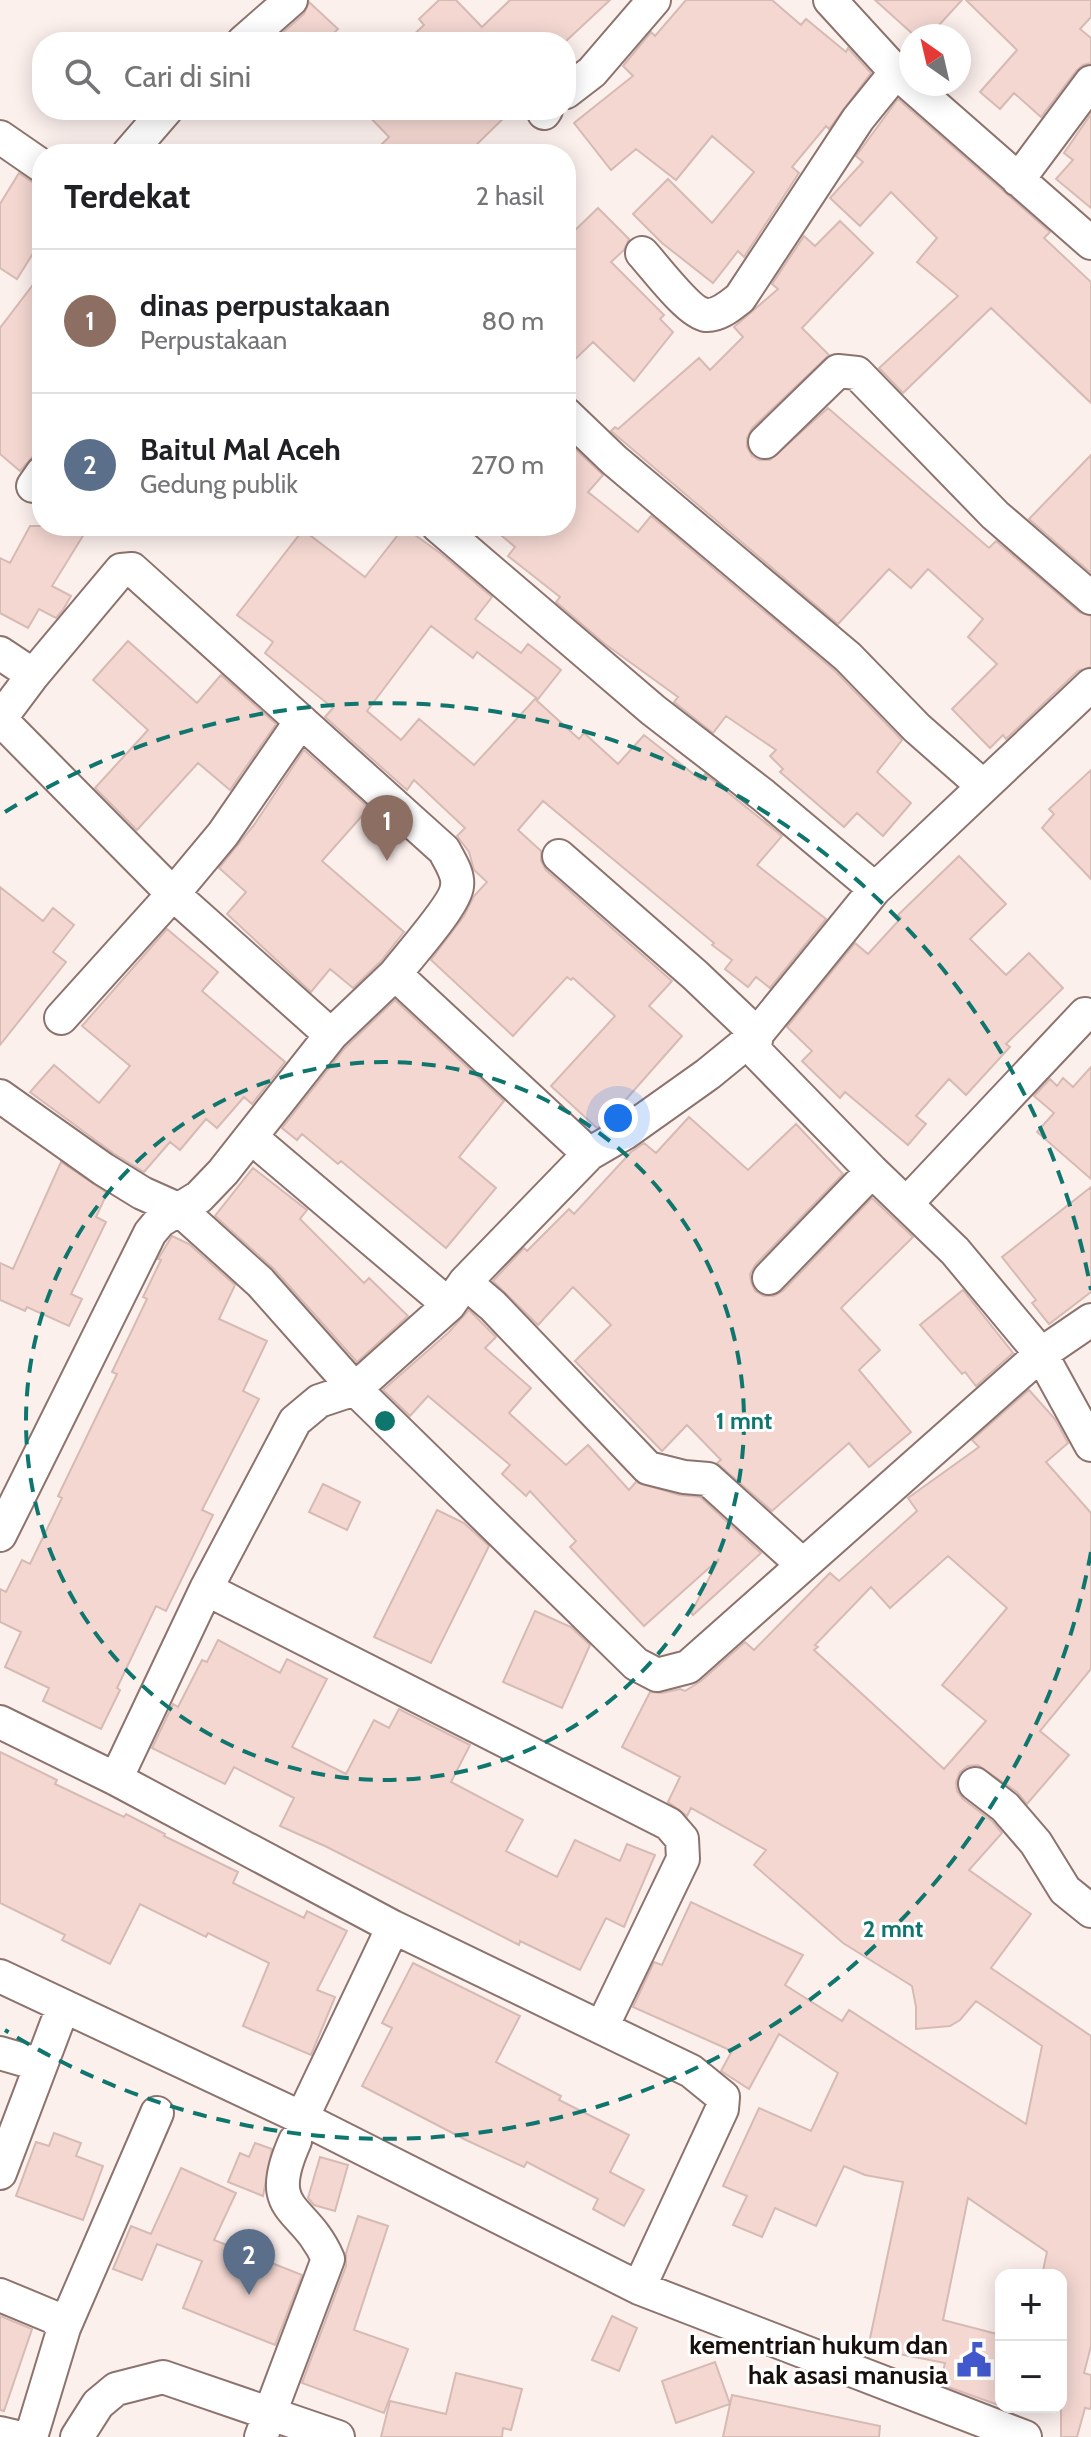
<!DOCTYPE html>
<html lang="id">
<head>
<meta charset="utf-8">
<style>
	body { margin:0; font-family:Cabin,sans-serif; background:#f6f6f6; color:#202124 }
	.controls { position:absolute; right:24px; bottom:24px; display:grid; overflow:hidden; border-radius:16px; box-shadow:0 4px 20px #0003 }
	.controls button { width:72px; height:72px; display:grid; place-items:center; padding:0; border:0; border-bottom:2px solid #e0e0e0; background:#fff; color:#202124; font:40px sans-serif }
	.compass { position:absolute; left:899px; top:24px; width:72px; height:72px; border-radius:50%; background:#fff; box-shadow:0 4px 20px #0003; rotate:326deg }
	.you { position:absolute; left:618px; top:1118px; width:28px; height:28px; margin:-20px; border:6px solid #fff; border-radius:50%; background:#1a73e8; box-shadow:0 0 0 12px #1a73e833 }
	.badge { display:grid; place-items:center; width:52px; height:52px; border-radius:50%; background:#4259cd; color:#fff; font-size:26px; font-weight:700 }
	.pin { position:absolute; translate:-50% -66px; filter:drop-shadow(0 2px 4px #0008) }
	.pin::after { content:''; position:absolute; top:42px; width:28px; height:24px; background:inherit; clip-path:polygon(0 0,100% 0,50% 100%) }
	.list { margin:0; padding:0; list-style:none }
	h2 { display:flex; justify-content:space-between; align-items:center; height:104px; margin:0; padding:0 32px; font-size:34px }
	h2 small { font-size:26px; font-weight:400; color:#757577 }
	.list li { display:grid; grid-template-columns:52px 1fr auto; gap:24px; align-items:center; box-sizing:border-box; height:144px; padding:0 32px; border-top:2px solid #e0e0e0 }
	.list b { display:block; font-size:30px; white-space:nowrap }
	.list p { margin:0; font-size:26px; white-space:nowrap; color:#757577 }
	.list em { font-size:26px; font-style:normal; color:#757577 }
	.icon { flex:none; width:44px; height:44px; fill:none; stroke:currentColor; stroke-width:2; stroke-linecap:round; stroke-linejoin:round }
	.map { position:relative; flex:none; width:1091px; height:2437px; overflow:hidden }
	.search { position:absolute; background:#fff; box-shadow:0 4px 20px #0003; left:32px; top:32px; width:544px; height:88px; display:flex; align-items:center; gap:20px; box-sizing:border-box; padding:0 28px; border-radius:32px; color:#757577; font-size:30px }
	.panel { position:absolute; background:#fff; box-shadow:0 4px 20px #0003; left:32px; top:144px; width:544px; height:392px; border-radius:32px }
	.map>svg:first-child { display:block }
	.building { fill:#f4d7d1; stroke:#d6bab4; stroke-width:2; fill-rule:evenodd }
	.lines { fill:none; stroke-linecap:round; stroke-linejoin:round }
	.minor-casing { stroke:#8d736e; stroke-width:36 }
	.minor { stroke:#fff; stroke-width:32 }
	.ring { fill:none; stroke:#0f766e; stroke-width:4; stroke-dasharray:14 10 }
	.labels { text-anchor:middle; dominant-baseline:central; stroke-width:6; stroke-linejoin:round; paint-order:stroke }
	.poi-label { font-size:26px; font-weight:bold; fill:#19100e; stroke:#fff; text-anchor:end }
	.centre { fill:#0f766e; stroke:#fff; stroke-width:4 }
	.ring-label { font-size:24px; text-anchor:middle; font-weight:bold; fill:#0f766e; stroke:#fff; stroke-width:6; stroke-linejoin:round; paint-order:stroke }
</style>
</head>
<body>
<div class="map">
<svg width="1091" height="2437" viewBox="0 0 1091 2437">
	<rect width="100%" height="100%" fill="#fcf0ed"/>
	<path class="building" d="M439 0H456L482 27 510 0H610L565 42H406L424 25 419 19Z
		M686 0H772L801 25 806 19 846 52 848 48 871 73 829 129 826 126 792 167 799 173 744 257 738 251 713 283 662 243 633 214 668 179 712 223 754 172 712 136 676 180 636 149 611 170 574 123 633 76 623 66 651 32 655 36Z
		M875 0H962L929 36H915Z
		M966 0H1091V17L1080 29 1091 38V63L1083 65 1076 71 1041 117 1014 93 1000 109 980 92 1017 50Z
		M309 2 338 29 325 42H287L280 35 304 14Z
		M898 99 1050 232 1044 238 1091 282V403L991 308 903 393 879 368 958 296 917 262 937 238 891 192 860 226 830 198 863 162 856 156Z
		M363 110H512L467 154H372L389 137Z
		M1091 114V208L1056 179 1073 160 1064 153Z
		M19 173 32 182 42 185V239L17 279 0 268V204Z
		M598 208 629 239 624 250 611 262 664 315 660 319 673 332 634 381 593 342 566 368V239Z
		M840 221 873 253 802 328 829 355 752 428 747 438V447L752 456 759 460H770L828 408 989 548 996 541 1079 612 1091 616V667L1078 671 1006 739 1003 735 990 748 952 709 997 664 968 637 983 619 928 569 911 588 889 569 838 624 611 431 615 427 618 429 699 358 710 370 743 337 734 327 778 289 772 284 804 236 815 246Z
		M42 273V453L33 456 20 471 0 454V328Z
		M566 440 603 475 588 492 638 532 651 516 835 671 902 740 877 772 911 803 883 836 857 813 844 827 780 772 783 769 770 756 776 750 726 716 713 733 674 702 678 697 605 644 556 602 560 597 508 556 515 547 490 526H566Z
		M1091 455V573L1029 519Z
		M30 526H89L52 586 71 596 63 610 56 618 39 609 28 628 0 613V558L10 563Z
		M404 527 440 553 492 597 475 619 521 653 528 644 561 670 538 699 477 652 473 658 431 626 367 711 401 740 419 719 474 765 535 699 579 739 584 733 618 764 644 735 701 780 705 774 782 836 757 865 826 919 770 988 756 977 748 987 725 969 732 960 712 945 714 943 543 801 518 830 541 851V861L546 870 672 981 649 1006 682 1036 606 1122 597 1128 551 1086 615 1016 573 978 571 980 567 977 513 1036 431 960 464 916 474 896 487 882 474 870 469 852 457 836 465 828 414 780 407 790 325 717 333 708 265 653 273 642 237 615 303 530 365 577Z
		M128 641 197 703 221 675 276 724 230 790 198 763 137 830 95 788 148 730 93 680Z
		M304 750 369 808 322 861 404 932 381 961 353 988 330 969 311 992 227 914 246 892 219 868 254 825Z
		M1091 770V879L1042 828 1054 814 1049 809Z
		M959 856 1006 904 970 939 1006 975 1029 953 1063 988 1006 1044 1010 1047 966 1095 949 1079 916 1116 926 1124 908 1145 845 1092 840 1098 802 1061 812 1051 787 1027 855 943 868 954 901 918 898 915Z
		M0 887 43 921 53 908 74 925 53 952 66 962 0 1045Z
		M167 929 218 972 202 991 285 1062 252 1104 244 1097 217 1128 206 1119 180 1150 170 1142 144 1172 113 1153 30 1092 54 1065 99 1103 130 1066 82 1026Z
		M395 1000 504 1101 459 1157 496 1188 446 1248 341 1161 338 1164 302 1134 297 1140 282 1128 345 1048Z
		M1091 1067V1179L1037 1132 1054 1113 1034 1096 1050 1079 1057 1086 1063 1078 1073 1087Z
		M689 1117 748 1170 796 1124 843 1174 755 1265 750 1274 751 1282 755 1291 764 1296H774L783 1291 872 1198 913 1237 841 1308 880 1350 859 1370 911 1432 869 1467 849 1443 772 1511 717 1463 721 1460 687 1425 662 1451 575 1361 611 1325 573 1287 538 1325 493 1281 524 1248 527 1251 569 1209 574 1214 631 1152 644 1143 656 1153Z
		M61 1162 107 1193 96 1217 106 1222 71 1294 82 1299 69 1326 27 1307 25 1311 0 1300V1263L13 1269Z
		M253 1168 307 1210 300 1219 364 1283 369 1278 408 1316 357 1362 274 1269 215 1216Z
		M1091 1187V1292L1049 1324 1032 1303 1036 1300 1002 1257Z
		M172 1236 189 1244 235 1285 219 1319 267 1341 243 1391 259 1399 202 1510 213 1515 166 1611 156 1606 117 1688 120 1690 101 1729 43 1701 49 1688 5 1667 21 1632 0 1622V1589L6 1592 22 1560 30 1564 62 1498 58 1496 117 1374 112 1372 147 1299 143 1297 161 1260 158 1259Z
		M963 1290 1013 1353 976 1386 965 1372 962 1374 920 1325Z
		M469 1310 496 1337 485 1348 531 1388 509 1413 566 1465 588 1445 629 1490 636 1482 679 1495 700 1497 761 1553 693 1615 691 1613 719 1559 644 1626 570 1547 576 1541 530 1491 526 1496 502 1474 510 1465 428 1396 410 1416 383 1390 449 1332Z
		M1029 1390 1055 1419 1068 1443 1046 1462 1091 1513V1669L1040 1731 1069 1755 1027 1804 1017 1792 978 1765 968 1766 960 1772 956 1782 957 1791 963 1799 992 1821 1002 1833 969 1870 1031 1914 991 1968 1091 2036V2346L1084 2373 1091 2375V2409L1085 2408 1077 2437H1061V2275H1042L1047 2252 968 2198 943 2320 1001 2335V2406L940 2384 945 2363 868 2348 903 2182 865 2175 844 2166 816 2226 775 2208 762 2237 733 2225 747 2196 723 2186 759 2108 811 2131 838 2073 779 2034 749 2089 721 2071 732 2051 633 2007 654 1962 662 1965 691 1902 803 1955 785 1985 842 2021 849 2010 1026 2124 1042 2046 976 2001 960 2020 950 2026 916 2029V2007L912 1986 843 1943 754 1865 766 1850 691 1808 687 1816 668 1802 680 1777 622 1747 650 1692 662 1693 680 1689 685 1691 701 1681 745 1642 754 1650 830 1573 839 1581 917 1511 908 1498 979 1447 972 1440ZM948 1556 1007 1608 942 1685 986 1721 944 1769 814 1650 818 1647 815 1645 871 1587 890 1608Z
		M323 1484 360 1502 347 1530 309 1512Z
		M437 1510 464 1523 489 1546 431 1663 374 1637Z
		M535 1611 571 1627 590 1645 562 1708 503 1682Z
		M218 1640 280 1673 287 1659 327 1679 292 1747 346 1774 374 1720 389 1728 399 1709 470 1745 451 1782 523 1820 506 1851 557 1877 575 1840 620 1861 627 1844 655 1855 624 1927 606 1918 580 1970 520 1941 519 1945 327 1847 280 1826 294 1798 234 1767 225 1784 152 1748 173 1704 178 1707 202 1660 207 1662Z
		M0 1752 57 1780 55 1784 124 1817 126 1814 165 1834 164 1836 238 1872 233 1883 304 1918 307 1911 347 1931 317 1990 335 1997 311 2055 243 2026 269 1963 208 1933 206 1937 140 1904 110 1964 62 1940 65 1935 0 1903Z
		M413 1963 520 2016 496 2062 561 2096 559 2100 629 2135 610 2172 644 2190 624 2226 593 2209 598 2199 527 2162 524 2167 466 2140 362 2086 392 2028 382 2023Z
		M54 2133 81 2143 76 2156 103 2166 83 2220 16 2196 36 2142 49 2146Z
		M255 2143 272 2149 263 2196 228 2182 240 2153 249 2157Z
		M320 2157 348 2165 335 2211 314 2205 308 2198Z
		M181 2168 236 2193 214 2240 302 2275 275 2345 183 2308 202 2261 157 2244 142 2280 113 2269 131 2226 151 2234Z
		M358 2216 388 2226 354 2330 408 2349 384 2413 302 2383 346 2266V2253Z
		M0 2316 32 2329 4 2411 0 2410Z
		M612 2316 637 2328 619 2371 592 2360Z
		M715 2362 730 2404 676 2423 662 2381Z
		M456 2373 522 2389 511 2430 503 2428 502 2437H381L390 2401 446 2414Z
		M732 2395 880 2426 879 2437H723Z"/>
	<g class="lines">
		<g class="minor-casing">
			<path id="minor" d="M830 0 896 72 1091 243
				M243 42 291 0
				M566 92 592 72 654 0
				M544 113 546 110
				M0 137 42 166
				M128 154 166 110
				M1018 180 1091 82
				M642 253C655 267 689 313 706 315 719 316 731 305 740 298L858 119 896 72
				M566 414 614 460 848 657 917 728 983 786
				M765 442 838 371 857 373 995 515 1091 598
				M33 486 42 473
				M438 526 653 710 763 795 875 889
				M0 653 33 675
				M0 719 33 675 121 570 132 569 444 850C449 860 459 874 457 886 456 904 408 957 395 974L589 1154
				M0 719 173 894 223 834 301 721
				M559 856 695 975 757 1034 755 1046 758 1054 872 1171 955 1251 1041 1354 1091 1445
				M61 1018 173 894 331 1035
				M0 1096 103 1169 142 1193 180 1210 260 1282 355 1389 636 1664 657 1675 688 1667 1041 1354 1091 1320
				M252 1138 449 1305
				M907 1203 1085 1014
				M769 1278 872 1171
				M465 1282 493 1306 648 1468 684 1477 708 1479 803 1565
				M0 1535 150 1233 160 1221 199 1197 223 1172 331 1035 395 974
				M206 1589 669 1824 682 1839 683 1859 602 2027
				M0 1722 116 1779 393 1927 691 2071 723 2097 722 2109 639 2288
				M116 1779 206 1589 295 1421 319 1401 355 1389 449 1305 465 1282 589 1154 625 1133 708 1074 757 1034 875 889 1091 685
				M975 1784 1005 1807 1036 1843 1065 1890 1091 1911
				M0 1976 302 2118 639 2288 1025 2437
				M0 2053 41 2065
				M302 2118 393 1927
				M0 2173 63 2007
				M0 2295 53 2317 64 2328 31 2437
				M64 2328 157 2113
				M0 2433 17 2437
				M77 2437 98 2404 116 2389 163 2377 338 2437
				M261 2437 328 2259C304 2203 262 2215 295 2141"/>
		</g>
		<use href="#minor" class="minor"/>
	</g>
	<g class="ring">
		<circle cx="385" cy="1421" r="359"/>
		<path d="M1091 1552A718 718 0 0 1 5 2030M5 812A718 718 0 0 1 1091 1290"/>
	</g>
	<defs>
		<g id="civic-bare" transform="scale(2.76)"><path d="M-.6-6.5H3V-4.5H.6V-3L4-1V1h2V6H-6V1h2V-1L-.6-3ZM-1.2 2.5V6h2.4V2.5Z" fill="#4259cd" stroke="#fff" stroke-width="2.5" paint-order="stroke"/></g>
	</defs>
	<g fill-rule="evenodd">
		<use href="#civic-bare" x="974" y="2360"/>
	</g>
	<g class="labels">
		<g class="poi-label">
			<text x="948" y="2345">kementrian hukum dan<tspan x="948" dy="30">hak asasi manusia</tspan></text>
		</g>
	</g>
	<circle cx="385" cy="1421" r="12" class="centre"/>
	<g class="ring-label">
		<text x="744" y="1429">1 mnt</text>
		<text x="893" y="1937">2 mnt</text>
	</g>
</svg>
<div class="controls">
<button>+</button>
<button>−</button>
</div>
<svg class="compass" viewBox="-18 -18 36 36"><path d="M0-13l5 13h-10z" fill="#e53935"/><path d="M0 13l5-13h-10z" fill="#757577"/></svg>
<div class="you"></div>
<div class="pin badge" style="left:387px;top:861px;background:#8d6e63">1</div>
<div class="pin badge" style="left:249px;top:2295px;background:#5c6f8a">2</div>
<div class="search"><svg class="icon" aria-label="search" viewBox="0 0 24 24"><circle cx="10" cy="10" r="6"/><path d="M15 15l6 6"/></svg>Cari di sini</div>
<section class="panel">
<h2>Terdekat<small>2 hasil</small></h2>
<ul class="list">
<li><span class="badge" style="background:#8d6e63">1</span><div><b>dinas perpustakaan</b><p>Perpustakaan</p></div><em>80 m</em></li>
<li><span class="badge" style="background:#5c6f8a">2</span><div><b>Baitul Mal Aceh</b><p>Gedung publik</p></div><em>270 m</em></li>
</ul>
</section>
</div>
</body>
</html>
